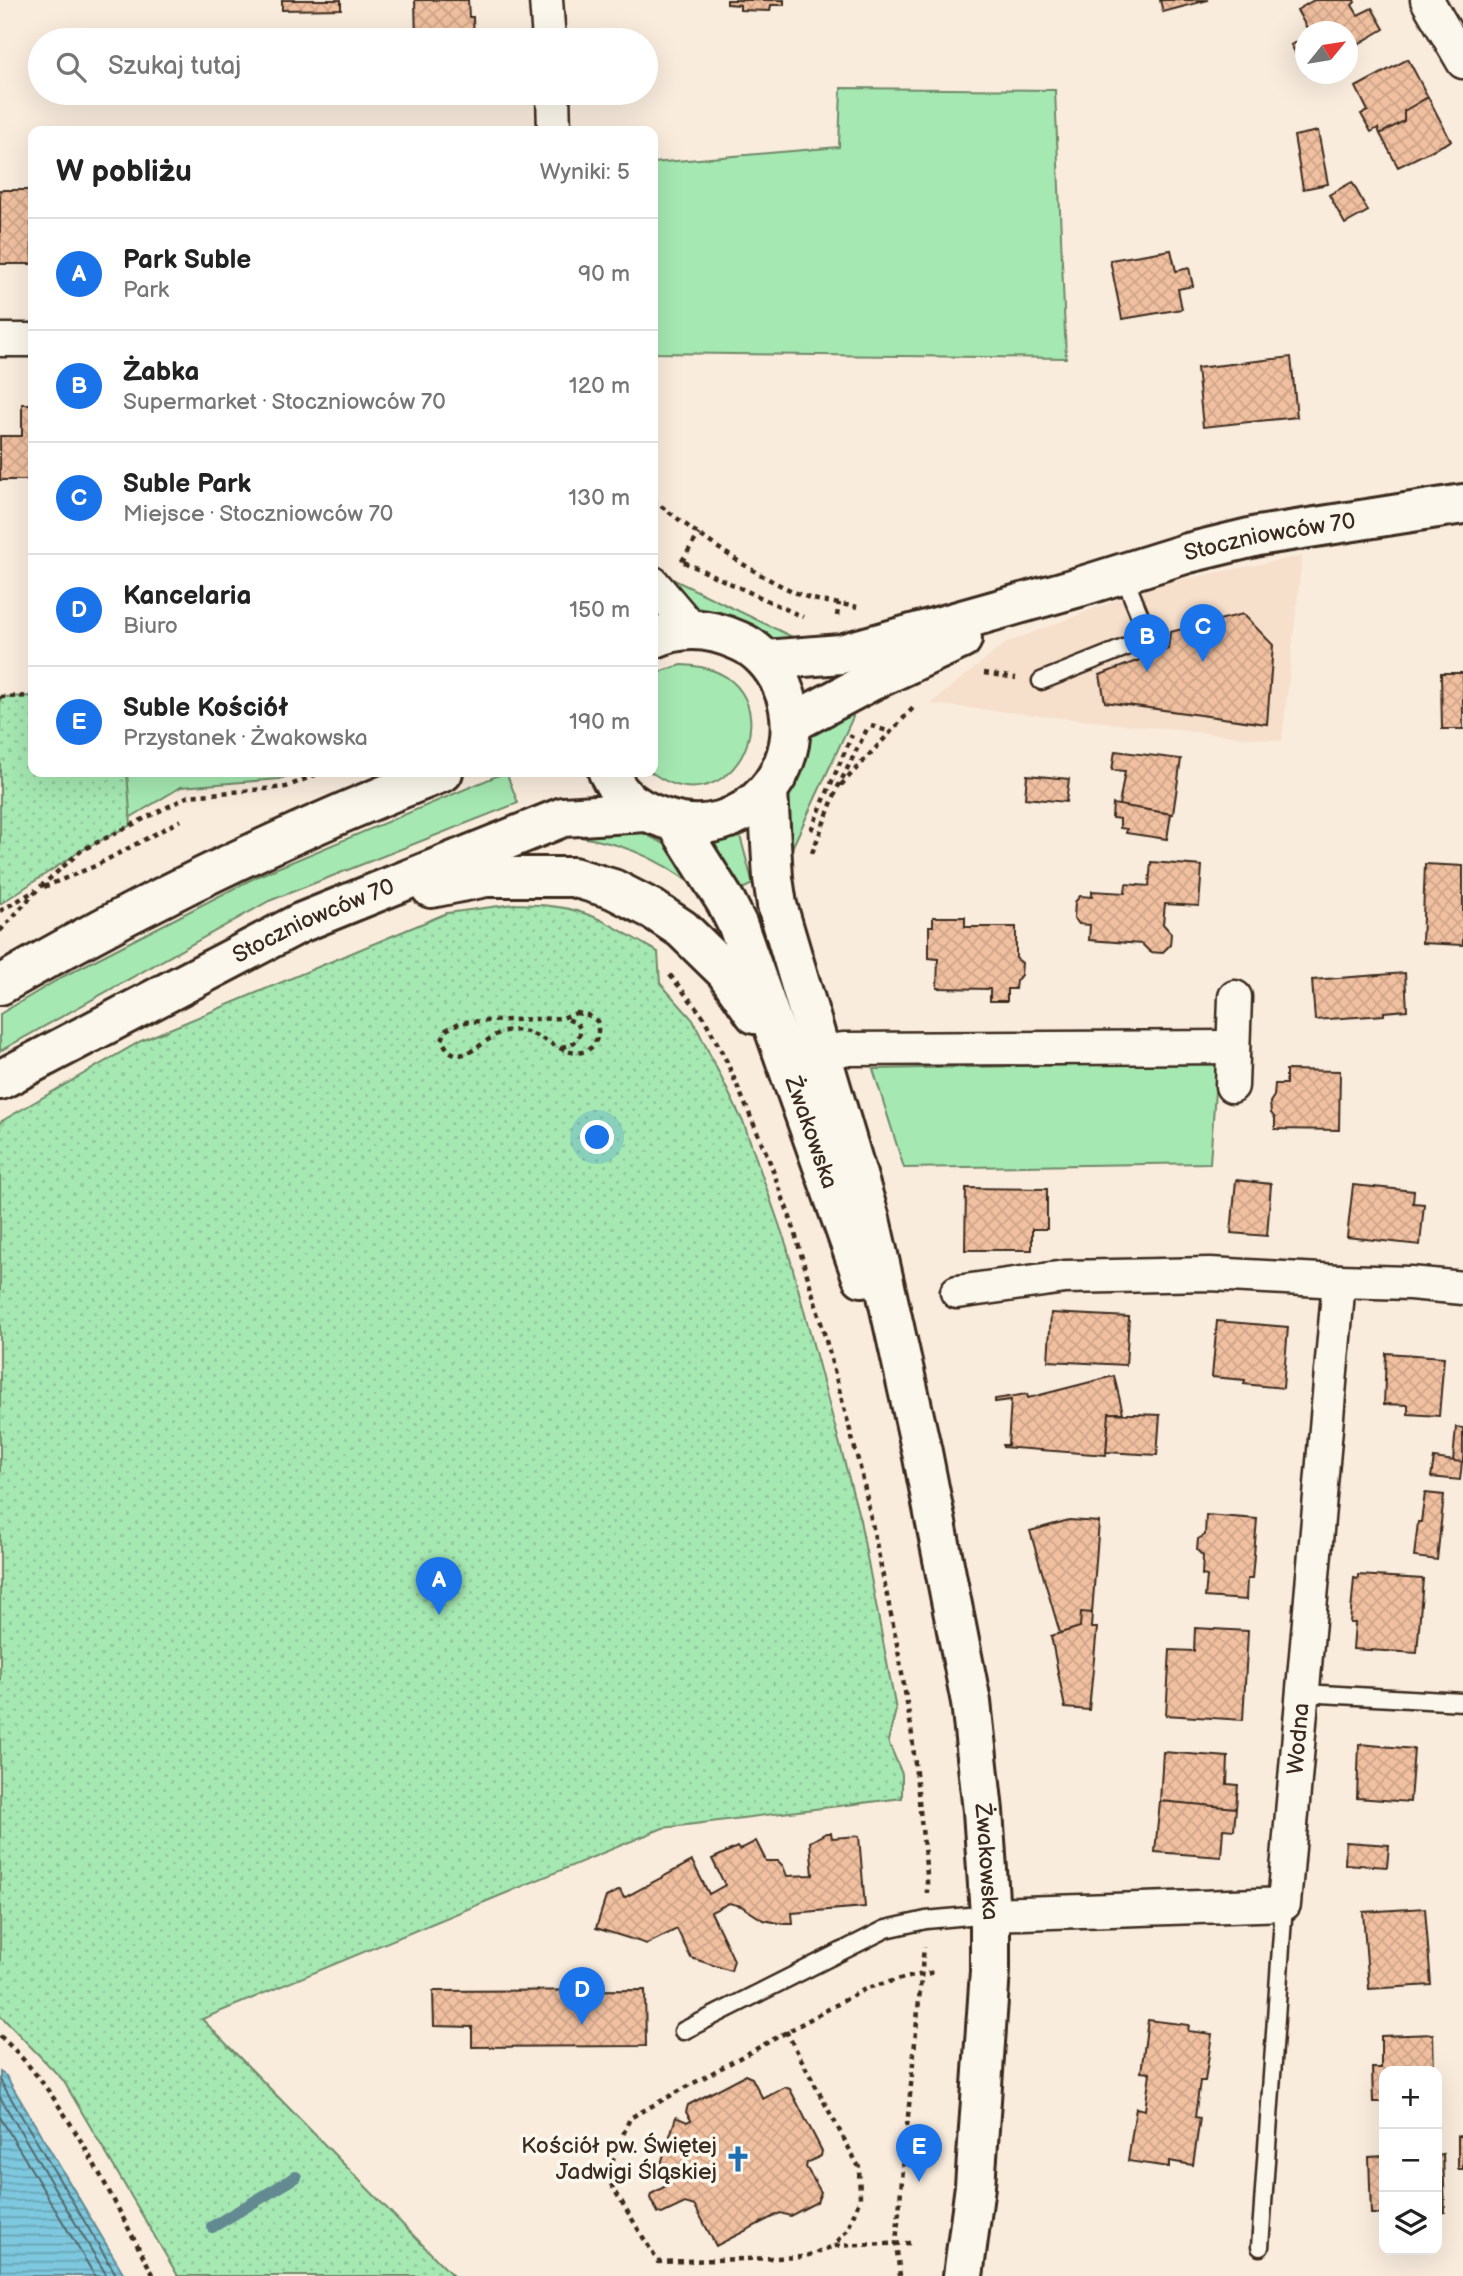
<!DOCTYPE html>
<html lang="pl">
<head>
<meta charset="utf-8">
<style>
	body { margin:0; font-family:"Balsamiq Sans",sans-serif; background:#f6f6f6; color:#222 }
	.controls { position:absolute; right:21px; bottom:21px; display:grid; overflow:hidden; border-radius:14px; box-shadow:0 7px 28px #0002 }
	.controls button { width:63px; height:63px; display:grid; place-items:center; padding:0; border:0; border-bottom:2px solid #e0e0e0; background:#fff; color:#222; font:35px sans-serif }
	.compass { position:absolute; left:1295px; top:21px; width:63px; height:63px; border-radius:50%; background:#fff; box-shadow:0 7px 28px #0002; rotate:60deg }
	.you { position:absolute; left:598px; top:1138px; width:24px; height:24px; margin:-18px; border:5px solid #fff; border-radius:50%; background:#1a73e8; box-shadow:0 0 0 10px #1a73e833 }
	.badge { display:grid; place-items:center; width:46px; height:46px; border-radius:50%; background:#1a73e8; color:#fff; font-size:23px; font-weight:700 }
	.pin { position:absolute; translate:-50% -58px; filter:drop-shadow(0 2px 4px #0008) }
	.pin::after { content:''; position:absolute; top:37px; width:24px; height:21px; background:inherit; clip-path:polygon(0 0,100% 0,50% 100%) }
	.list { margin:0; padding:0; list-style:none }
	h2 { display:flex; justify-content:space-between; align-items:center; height:91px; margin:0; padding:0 28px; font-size:30px }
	h2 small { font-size:23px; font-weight:400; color:#767676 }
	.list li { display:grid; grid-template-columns:46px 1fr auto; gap:21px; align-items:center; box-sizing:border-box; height:112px; padding:0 28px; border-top:2px solid #e0e0e0 }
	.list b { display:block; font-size:26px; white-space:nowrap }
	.list p { margin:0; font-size:23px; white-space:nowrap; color:#767676 }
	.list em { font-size:23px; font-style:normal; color:#767676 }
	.icon { flex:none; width:38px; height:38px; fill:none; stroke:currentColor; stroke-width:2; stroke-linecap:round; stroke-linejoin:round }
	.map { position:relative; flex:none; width:1463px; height:2276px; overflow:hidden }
	.search { position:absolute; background:#fff; box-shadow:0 7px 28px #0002; left:28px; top:28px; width:630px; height:77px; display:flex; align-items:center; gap:18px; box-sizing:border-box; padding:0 24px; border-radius:38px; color:#767676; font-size:26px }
	.panel { position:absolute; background:#fff; box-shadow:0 7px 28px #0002; left:28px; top:126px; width:630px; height:651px; border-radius:14px }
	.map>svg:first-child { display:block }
	.built { fill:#f6dfcb }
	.grass { fill:#a5e8b2; stroke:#708968; stroke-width:2 }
	.park { fill:url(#park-dots); stroke:#708968; stroke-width:2 }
	.water { fill:url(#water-rules); stroke:#638991; stroke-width:2 }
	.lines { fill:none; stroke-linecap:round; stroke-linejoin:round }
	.shore { stroke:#55696b; stroke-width:2 }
	.stream { stroke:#638991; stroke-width:12 }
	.building { fill:url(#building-cross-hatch); stroke:#3b2a1e; stroke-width:2 }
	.lane-casing { stroke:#3b2a1e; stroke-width:21 }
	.street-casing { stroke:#3b2a1e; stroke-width:37 }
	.secondary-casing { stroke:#3b2a1e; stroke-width:44 }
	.path { stroke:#3b2a1e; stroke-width:4.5; stroke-dasharray:5 5; stroke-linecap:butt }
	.lane { stroke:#fbf7ec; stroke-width:16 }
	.street { stroke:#fbf7ec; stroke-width:32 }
	.secondary { stroke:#fbf7ec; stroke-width:38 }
	.labels { text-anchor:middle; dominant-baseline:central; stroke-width:7; stroke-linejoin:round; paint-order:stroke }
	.street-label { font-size:23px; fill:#3b2a1e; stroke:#fbf7ec }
	.poi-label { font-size:23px; fill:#3b2a1e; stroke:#fbf7ec; text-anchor:end }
</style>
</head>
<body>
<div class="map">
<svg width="1463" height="2276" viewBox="0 0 1463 2276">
	<defs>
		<pattern id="park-dots" width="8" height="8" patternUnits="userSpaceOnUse" patternTransform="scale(1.75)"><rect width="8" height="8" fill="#a5e8b2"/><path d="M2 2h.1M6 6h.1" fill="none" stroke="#8fc799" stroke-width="1.8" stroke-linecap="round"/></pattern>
		<pattern id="water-rules" width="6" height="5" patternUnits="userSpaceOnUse" patternTransform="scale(1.75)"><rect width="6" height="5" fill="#7dc8de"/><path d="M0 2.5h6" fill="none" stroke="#68a3b3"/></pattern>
		<pattern id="building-cross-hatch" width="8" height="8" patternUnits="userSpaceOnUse" patternTransform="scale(1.75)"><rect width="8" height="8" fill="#f0c0a0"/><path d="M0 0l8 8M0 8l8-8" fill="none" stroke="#cfa589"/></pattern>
	</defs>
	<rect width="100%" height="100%" fill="#f9ecdd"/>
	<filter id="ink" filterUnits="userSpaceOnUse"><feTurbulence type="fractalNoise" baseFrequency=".0143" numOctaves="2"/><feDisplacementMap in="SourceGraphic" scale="14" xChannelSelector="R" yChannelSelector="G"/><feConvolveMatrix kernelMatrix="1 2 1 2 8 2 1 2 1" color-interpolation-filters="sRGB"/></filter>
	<g filter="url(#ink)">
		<path class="built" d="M1302 556 1282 741 930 704 1006 643 1158 584Z"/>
		<path class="grass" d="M841 88 1055 90 1066 358 653 353V163L839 147Z
			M664 575 803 642 781 646 732 618 698 608 686 600Z
			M682 665C805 669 742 838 651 772L653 678 664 670Z
			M849 705 853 717 785 863 781 807 809 731Z
			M91 772H296L280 779 181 787 93 840Z
			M506 772 518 803 269 901 0 1051V1014L64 976 258 876Z
			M580 827H631L675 849 710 900C674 866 629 844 580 837Z
			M739 832 753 884 736 892 714 841Z
			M1217 1062 1210 1163 904 1168 873 1069Z"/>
		<path class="park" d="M33 696V772H127L131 825 82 850 0 904V697Z
			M514 904C536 905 559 905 580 912 608 920 633 939 658 952L660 983 693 1020 744 1124 787 1247 860 1520 896 1710 888 1741 902 1774V1798L663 1828 202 2019 453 2276H178L63 2080 0 2015V1122L141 1041 447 913Z"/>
		<path class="water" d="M0 2072 6 2076 125 2276H0Z"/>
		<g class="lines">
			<path class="shore" d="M0 2080 117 2276
				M0 2097 107 2276
				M0 2117 95 2276"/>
			<path class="stream" d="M212 2227 296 2177"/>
		</g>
		<path class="building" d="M282 0H341V9L282 10Z
			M415 0H468L469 17H473L474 40H416Z
			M727 0H784V5H771L770 11 740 10V5L727 4Z
			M1160 0H1208L1163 12Z
			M1314 0H1354L1355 2 1352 5 1358 15 1372 8 1384 29 1348 50V32H1312L1311 28 1308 30 1297 10Z
			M1306 37V72L1291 45Z
			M1408 59 1428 97 1404 111V121L1380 134 1378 128 1371 132 1361 114 1368 111 1356 87Z
			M1428 97 1451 141 1398 167 1380 134 1404 121V111Z
			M1318 131 1328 184 1303 189 1294 136Z
			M1352 182 1368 211 1345 224 1329 195Z
			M0 190H31L32 264H0Z
			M31 190H33V264H32Z
			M1171 250 1176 271 1189 268 1193 286 1178 289 1182 309 1122 319 1110 260Z
			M1291 357 1297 417 1203 427 1197 368Z
			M22 404H33V480H0V436H22Z
			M1243 614 1273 645 1267 724 1105 702 1100 675 1168 649 1170 632Z
			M1441 673H1463V729H1442Z
			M1115 751 1181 759 1173 814 1119 805 1125 771 1112 770Z
			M1027 775 1069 779 1066 802 1025 798Z
			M1113 804 1171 814 1167 839 1126 833 1127 829 1120 828V819L1112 818Z
			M1151 862 1202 866 1199 906 1165 904 1163 924 1171 933 1170 945 1162 953 1150 952 1142 944 1089 940 1090 925 1079 924 1074 918 1075 902 1080 896 1092 897V891L1125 893 1126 884 1149 886Z
			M1425 864 1463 866V945L1422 943Z
			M933 917H965V927H1016V958L1022 963 1021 975 1016 981 1015 989H1007V1001H990V989L937 988 938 959 929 958V926H933Z
			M1405 973 1407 1010 1384 1012V1015L1315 1020 1312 980Z
			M1286 1070 1340 1071 1339 1130 1275 1129V1118L1271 1113 1270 1102 1274 1096 1275 1084H1286Z
			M1236 1180 1271 1184 1267 1236 1231 1233Z
			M1353 1185 1414 1191 1413 1203 1424 1204 1420 1245 1347 1237Z
			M966 1188 1047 1189V1229H1032V1250H965Z
			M1051 1313 1129 1317 1126 1365 1048 1361Z
			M1217 1321 1288 1327 1283 1388 1244 1384 1245 1380 1212 1377Z
			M1386 1353 1444 1357 1439 1416 1408 1414V1405L1384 1404Z
			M1114 1376 1123 1413H1109L1106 1455 1003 1447V1445H1008L1011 1400 995 1402V1399L1027 1394 1028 1398Z
			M1109 1413 1160 1415 1157 1455 1106 1452Z
			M1456 1427 1463 1428V1462L1453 1461Z
			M1434 1458 1462 1462 1460 1480 1431 1477Z
			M1425 1493 1444 1495 1437 1560 1414 1557 1418 1522H1421Z
			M1206 1515 1257 1519 1252 1579H1247L1246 1600 1205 1597 1207 1576 1202 1575 1203 1556 1197 1550 1198 1539 1205 1535Z
			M1069 1520 1099 1522 1092 1613 1081 1612 1080 1627 1060 1633 1030 1531Z
			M1358 1575 1423 1579 1417 1653 1353 1649 1355 1623H1350L1354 1578 1358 1579Z
			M1081 1612 1092 1613 1091 1628H1097L1089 1710 1065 1708 1051 1636 1080 1627Z
			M1195 1628 1248 1631 1243 1720 1166 1715 1170 1650 1194 1651Z
			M1359 1744 1414 1749 1410 1802 1357 1798Z
			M1163 1752 1228 1757 1227 1784 1238 1785 1236 1808 1160 1801Z
			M1160 1801 1236 1808 1234 1830 1223 1829 1221 1857 1155 1852Z
			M826 1833H831L832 1838 859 1836 865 1907 792 1913 793 1924H784L763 1920 741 1906 729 1903 711 1912 734 1960 731 1971 691 1958 677 1929 647 1944 596 1928 606 1897 620 1890 624 1898 692 1861 709 1894 725 1885 712 1859 737 1847 739 1850 756 1841 766 1861H778L783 1866 787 1876 813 1875 810 1842Z
			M1346 1842 1389 1845 1387 1867 1345 1864Z
			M1425 1908 1431 1985 1369 1989 1363 1912Z
			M645 1990 646 2046 472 2047V2027L434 2026 433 1991Z
			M1148 2020 1189 2025 1188 2031 1212 2034 1205 2081H1200L1195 2117 1200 2118 1193 2165 1169 2161V2167L1128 2161 1136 2108 1145 2110 1150 2073 1141 2072Z
			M1433 2034 1434 2071H1384V2102H1373L1372 2068H1381V2036Z
			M745 2075 752 2078 763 2099 785 2087 790 2089 822 2151 821 2156 807 2163 806 2167 821 2192 817 2202 790 2216 780 2213 716 2246 695 2206 685 2203 662 2214 658 2213 650 2198 651 2194 668 2185V2181L658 2173 676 2117 687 2122 691 2120 686 2112 688 2105Z
			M1458 2136H1463V2169H1458Z
			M1443 2154 1445 2212 1437 2213V2155Z
			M1384 2156V2214H1371L1369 2157Z"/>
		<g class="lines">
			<g class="lane-casing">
				<path id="lane" d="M1041 681 1149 638 1123 574
					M1303 1693 1463 1702
					M683 2031 886 1929 926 1920 990 1914
					M1260 2247 1284 1904"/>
			</g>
			<g class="street-casing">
				<g id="street">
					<path d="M546 0 549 40"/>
					<path d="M1427 0 1463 62"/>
					<path d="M553 93 554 131"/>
					<path d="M0 340H33"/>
					<path d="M653 583 692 629"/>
					<path d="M819 1052 845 1049 1233 1047"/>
					<path d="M1232 1086 1235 997"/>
					<path d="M957 1292 1065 1277 1210 1274 1339 1281"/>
					<path id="s1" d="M990 1914 1284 1904 1339 1281 1410 1283 1463 1288"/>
				</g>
			</g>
			<g class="secondary-casing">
				<g id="secondary">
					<path id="s2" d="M766 660 841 654 1079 587 1188 553 1258 536 1463 504"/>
					<path d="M792 723 871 681 962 639"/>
					<path d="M608 772C612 779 616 788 622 794 633 806 648 813 663 818 744 848 816 763 782 686 774 667 758 649 739 641 711 628 682 625 653 639"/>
					<path id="s3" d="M768 791 773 878 777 905 870 1219 922 1452 971 1702 983 1811 990 1914V1971L975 2186 963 2276"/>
					<path id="s4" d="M677 824 726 902 738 926 862 1277"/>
					<path d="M431 888 486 877H573L613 889 652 909 682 929 726 972 755 1014"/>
					<path d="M0 985C142 903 290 831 443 772"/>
					<path id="s5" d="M0 1080 300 923 563 817 646 812"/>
				</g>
			</g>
			<path class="path" d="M653 500C698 534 746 571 799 594 816 602 838 603 857 607
				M682 561 699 534
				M684 562 803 617
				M837 616 839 603
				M984 673 1016 678
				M0 697 33 696
				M871 726 891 732
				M841 785 914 707
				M811 830 852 735
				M812 853 837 789 868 727
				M44 887 95 866 181 820
				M0 911 36 890
				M0 931 39 888 82 850 189 796 286 787 322 772
				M670 975 703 1016 726 1060 768 1157 792 1223 824 1333 862 1475 897 1644 911 1727 927 1875V1893
				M576 1013 588 1015 597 1021C602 1042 589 1058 567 1051 546 1044 531 1026 505 1031 485 1035 459 1076 442 1040L446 1030 461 1022 562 1018Z
				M562 1047C573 1045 578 1041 581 1030L577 1023 564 1018
				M786 2031 859 2167 860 2198 848 2229 834 2246
				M0 2036C67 2096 111 2199 154 2276
				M910 2243 834 2246 803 2257 658 2262 606 2176 630 2118 867 1988 904 1978 935 1972
				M900 2276 896 2243 924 1947"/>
			<use href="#lane" class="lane"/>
			<use href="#street" class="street"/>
			<use href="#secondary" class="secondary"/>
		</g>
	</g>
	<defs>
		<g id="church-bare" transform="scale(2.1)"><path d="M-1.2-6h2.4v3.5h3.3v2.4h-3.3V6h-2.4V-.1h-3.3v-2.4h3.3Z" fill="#1f6fb2" stroke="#fbf7ec" stroke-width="2.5" paint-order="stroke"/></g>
	</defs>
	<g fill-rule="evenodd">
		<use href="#church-bare" x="738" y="2159"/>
	</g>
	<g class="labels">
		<g class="street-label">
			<text stroke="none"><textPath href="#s2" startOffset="520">Stoczniowców 70</textPath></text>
			<text stroke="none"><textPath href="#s5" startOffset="352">Stoczniowców 70</textPath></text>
			<text stroke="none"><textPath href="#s4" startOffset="338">Żwakowska</textPath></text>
			<text stroke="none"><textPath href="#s1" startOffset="460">Wodna</textPath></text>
			<text stroke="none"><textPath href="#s3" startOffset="1096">Żwakowska</textPath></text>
		</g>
		<g class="poi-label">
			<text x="717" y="2146">Kościół pw. Świętej<tspan x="717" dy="26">Jadwigi Śląskiej</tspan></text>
		</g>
	</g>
</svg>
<div class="controls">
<button>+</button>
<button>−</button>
<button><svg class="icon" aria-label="layers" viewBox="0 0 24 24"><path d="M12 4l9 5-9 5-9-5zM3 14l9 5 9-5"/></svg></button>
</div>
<svg class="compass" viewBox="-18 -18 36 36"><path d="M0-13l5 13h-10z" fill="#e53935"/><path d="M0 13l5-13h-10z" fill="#767676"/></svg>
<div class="you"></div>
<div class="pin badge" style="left:439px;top:1615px">A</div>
<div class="pin badge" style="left:1147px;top:672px">B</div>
<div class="pin badge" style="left:1203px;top:662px">C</div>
<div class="pin badge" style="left:582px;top:2025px">D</div>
<div class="pin badge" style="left:919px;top:2182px">E</div>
<div class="search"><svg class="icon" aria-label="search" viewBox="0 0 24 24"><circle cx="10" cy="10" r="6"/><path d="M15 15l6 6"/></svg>Szukaj tutaj</div>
<section class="panel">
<h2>W pobliżu<small>Wyniki: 5</small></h2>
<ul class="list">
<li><span class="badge">A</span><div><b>Park Suble</b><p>Park</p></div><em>90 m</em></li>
<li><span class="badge">B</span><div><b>Żabka</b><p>Supermarket · Stoczniowców 70</p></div><em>120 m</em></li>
<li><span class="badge">C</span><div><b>Suble Park</b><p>Miejsce · Stoczniowców 70</p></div><em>130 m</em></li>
<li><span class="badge">D</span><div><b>Kancelaria</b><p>Biuro</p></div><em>150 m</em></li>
<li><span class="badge">E</span><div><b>Suble Kościół</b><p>Przystanek · Żwakowska</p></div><em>190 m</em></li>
</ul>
</section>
</div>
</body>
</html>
